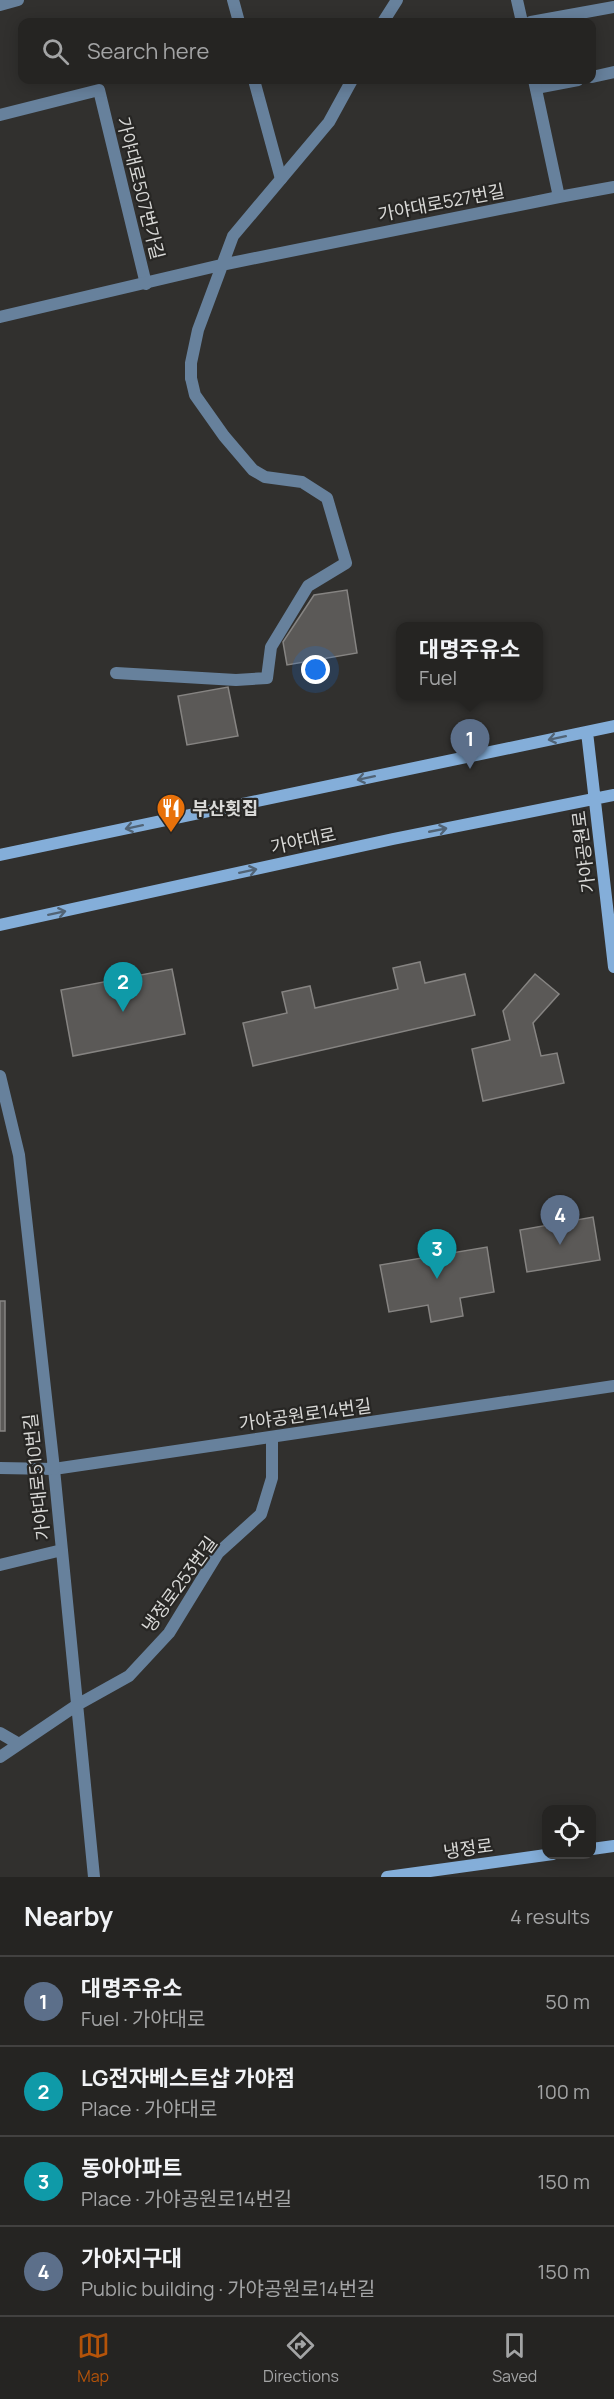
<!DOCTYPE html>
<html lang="en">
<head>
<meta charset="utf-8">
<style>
	body { margin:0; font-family:Manrope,"Noto Sans KR",sans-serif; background:#2d2c2a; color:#f1f3f6 }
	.controls { position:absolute; right:18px; bottom:18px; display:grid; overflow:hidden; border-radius:12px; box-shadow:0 3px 15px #0003 }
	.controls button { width:54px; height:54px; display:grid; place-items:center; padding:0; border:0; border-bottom:2px solid #424140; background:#252422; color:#f1f3f6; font:30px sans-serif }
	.you { position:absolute; left:316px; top:670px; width:21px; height:21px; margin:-15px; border:4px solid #fff; border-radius:50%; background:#1a73e8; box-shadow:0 0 0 9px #1a73e833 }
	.badge { display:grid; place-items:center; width:39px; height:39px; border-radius:50%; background:#b45309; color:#fff; font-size:20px; font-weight:700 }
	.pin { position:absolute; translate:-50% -50px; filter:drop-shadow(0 2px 3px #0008) }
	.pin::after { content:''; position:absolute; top:32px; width:21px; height:18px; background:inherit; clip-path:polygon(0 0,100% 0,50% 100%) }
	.popup { position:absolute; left:396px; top:622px; width:147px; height:78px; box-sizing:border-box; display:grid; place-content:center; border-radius:12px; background:#252422; filter:drop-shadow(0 2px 4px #0005); font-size:20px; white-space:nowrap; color:#a3a4a5 }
	.popup b { font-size:22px; color:#f1f3f6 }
	.popup::after { content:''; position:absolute; left:50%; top:100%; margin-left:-12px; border:12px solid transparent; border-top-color:#252422 }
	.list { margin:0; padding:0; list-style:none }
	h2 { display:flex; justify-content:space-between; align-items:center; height:78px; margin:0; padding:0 24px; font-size:26px }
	h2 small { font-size:20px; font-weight:400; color:#a3a4a5 }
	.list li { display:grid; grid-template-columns:39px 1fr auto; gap:18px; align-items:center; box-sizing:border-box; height:90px; padding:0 24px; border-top:2px solid #424140 }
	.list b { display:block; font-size:22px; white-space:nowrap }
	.list p { margin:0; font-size:20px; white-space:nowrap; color:#a3a4a5 }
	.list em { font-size:20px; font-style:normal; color:#a3a4a5 }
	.icon { flex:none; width:33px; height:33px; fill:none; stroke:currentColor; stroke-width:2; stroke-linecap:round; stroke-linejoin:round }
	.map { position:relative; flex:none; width:614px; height:1877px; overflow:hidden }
	.search { position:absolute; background:#252422; box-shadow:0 3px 15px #0003; left:18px; right:18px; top:18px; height:66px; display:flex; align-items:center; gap:15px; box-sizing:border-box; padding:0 21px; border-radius:12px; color:#a3a4a5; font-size:22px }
	.sheet { height:438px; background:#252422 }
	nav { display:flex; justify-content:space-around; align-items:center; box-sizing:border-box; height:84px; border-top:2px solid #424140; background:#252422; font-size:16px; color:#a3a4a5 }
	nav a { display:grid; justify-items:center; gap:3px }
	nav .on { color:#b45309 }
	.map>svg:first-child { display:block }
	.building { fill:#5b5957; stroke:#868482; stroke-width:1.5 }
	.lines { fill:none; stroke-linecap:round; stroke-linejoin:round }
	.service { stroke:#67819c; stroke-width:12 }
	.minor { stroke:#67819c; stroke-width:12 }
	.tertiary { stroke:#67819c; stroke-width:12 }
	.secondary { stroke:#84aed9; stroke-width:12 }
	.oneway { stroke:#516375 }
	.labels { text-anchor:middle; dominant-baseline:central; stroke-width:4.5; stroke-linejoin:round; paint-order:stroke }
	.street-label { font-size:18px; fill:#d9d9d7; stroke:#272624 }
	.poi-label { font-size:18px; font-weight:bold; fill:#d9d9d7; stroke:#272624; text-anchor:start }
</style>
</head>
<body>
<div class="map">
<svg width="614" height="1877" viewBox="0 0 614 1877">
	<rect width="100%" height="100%" fill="#31302e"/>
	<path class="building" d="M347 590 357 653 287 665 283 642 314 595Z
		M228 687 238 736 187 745 178 696Z
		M420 962 425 983 465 974 475 1015 253 1066 243 1023 287 1013 282 992 310 986 315 1008 398 989 393 968Z
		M172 969 185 1034 73 1056 61 990Z
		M535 974 559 994 533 1023 541 1056 557 1053 564 1083 483 1101 472 1049 510 1040 503 1011Z
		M593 1217 600 1260 527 1272 520 1230Z
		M487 1247 494 1292 460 1298 463 1316 431 1322 428 1305 389 1312 380 1265Z
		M0 1301H5V1431H0Z"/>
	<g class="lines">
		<path class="service" d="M233 0 239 22
			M531 22 614 7
			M592 77 614 72
			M254 80 281 179
			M536 88 578 80
			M0 115 99 90 146 284
			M116 673 236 680 267 678 271 647 308 586 346 563 327 498 302 482 265 477 253 470 224 436 195 395 191 378"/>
		<path class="minor" d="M517 0 522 22
			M0 5 18 0
			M383 22 397 0
			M559 197 614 187
			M0 317 221 265 559 197 534 80
			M191 378V363L198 330 233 236 329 122 352 80
			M0 1565 62 1550
			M0 1733 19 1744
			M0 1757 77 1705 129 1676 169 1633 218 1553 261 1514 272 1478V1437
			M94 1877 54 1469 614 1386"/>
		<path class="tertiary" d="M0 1076 19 1155 54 1469 0 1468"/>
		<path class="secondary" d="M587 732 614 967
			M0 855 614 726
			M0 925 393 839 614 795
			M592 1849 614 1846
			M387 1877 553 1854"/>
	</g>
	<defs><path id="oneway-shaft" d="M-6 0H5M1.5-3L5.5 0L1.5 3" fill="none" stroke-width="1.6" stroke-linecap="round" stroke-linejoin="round" transform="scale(1.5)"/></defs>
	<g class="oneway">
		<use href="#oneway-shaft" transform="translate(557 738) rotate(168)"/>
		<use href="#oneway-shaft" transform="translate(366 778) rotate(168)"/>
		<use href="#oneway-shaft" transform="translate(134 827) rotate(168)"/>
		<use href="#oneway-shaft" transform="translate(438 830) rotate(-11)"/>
		<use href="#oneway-shaft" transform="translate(248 871) rotate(-12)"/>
		<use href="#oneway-shaft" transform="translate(57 913) rotate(-12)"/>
	</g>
	<defs>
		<g id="restaurant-pin" transform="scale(1.5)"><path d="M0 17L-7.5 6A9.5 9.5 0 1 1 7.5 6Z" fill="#e8710a" stroke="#272624"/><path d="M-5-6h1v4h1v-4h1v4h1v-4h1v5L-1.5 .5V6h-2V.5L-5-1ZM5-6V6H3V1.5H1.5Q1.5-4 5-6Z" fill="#fff"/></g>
	</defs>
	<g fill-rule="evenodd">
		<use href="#restaurant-pin" x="171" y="808"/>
	</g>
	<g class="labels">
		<g class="street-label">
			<text transform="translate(141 188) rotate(76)">가야대로507번가길</text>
			<text transform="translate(441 202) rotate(-11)">가야대로527번길</text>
			<text transform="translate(303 840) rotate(-12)">가야대로</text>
			<text transform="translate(583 852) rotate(-97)">가야공원로</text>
			<text transform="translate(305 1414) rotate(-8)">가야공원로14번길</text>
			<text transform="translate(36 1477) rotate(-96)">가야대로510번길</text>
			<text transform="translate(179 1584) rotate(-54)">냉정로253번길</text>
			<text transform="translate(468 1848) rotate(-8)">냉정로</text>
		</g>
		<g class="poi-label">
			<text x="192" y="808">부산횟집</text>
		</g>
	</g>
</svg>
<div class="controls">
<button><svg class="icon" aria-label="locate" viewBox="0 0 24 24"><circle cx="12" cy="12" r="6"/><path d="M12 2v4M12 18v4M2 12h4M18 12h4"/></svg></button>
</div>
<div class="you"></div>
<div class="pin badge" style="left:470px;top:769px;background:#5c6f8a">1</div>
<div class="popup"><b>대명주유소</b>Fuel</div>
<div class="pin badge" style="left:123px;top:1012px;background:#0f9aa8">2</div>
<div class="pin badge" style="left:437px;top:1279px;background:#0f9aa8">3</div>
<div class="pin badge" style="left:560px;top:1245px;background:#5c6f8a">4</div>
<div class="search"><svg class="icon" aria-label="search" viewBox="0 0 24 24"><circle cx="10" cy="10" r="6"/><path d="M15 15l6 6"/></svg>Search here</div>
</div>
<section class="sheet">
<h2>Nearby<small>4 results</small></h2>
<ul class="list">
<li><span class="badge" style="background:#5c6f8a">1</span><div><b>대명주유소</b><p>Fuel · 가야대로</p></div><em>50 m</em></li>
<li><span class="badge" style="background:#0f9aa8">2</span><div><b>LG전자베스트샵 가야점</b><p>Place · 가야대로</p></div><em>100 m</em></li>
<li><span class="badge" style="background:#0f9aa8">3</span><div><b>동아아파트</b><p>Place · 가야공원로14번길</p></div><em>150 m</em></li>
<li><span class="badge" style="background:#5c6f8a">4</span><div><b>가야지구대</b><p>Public building · 가야공원로14번길</p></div><em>150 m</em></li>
</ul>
</section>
<nav>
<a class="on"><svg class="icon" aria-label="map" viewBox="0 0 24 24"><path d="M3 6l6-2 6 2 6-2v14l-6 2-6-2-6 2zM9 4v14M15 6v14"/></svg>Map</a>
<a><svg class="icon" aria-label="directions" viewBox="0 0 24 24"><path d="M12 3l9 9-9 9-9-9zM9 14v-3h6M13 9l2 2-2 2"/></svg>Directions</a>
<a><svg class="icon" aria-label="saved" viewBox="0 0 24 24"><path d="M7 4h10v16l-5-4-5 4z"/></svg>Saved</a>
</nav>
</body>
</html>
